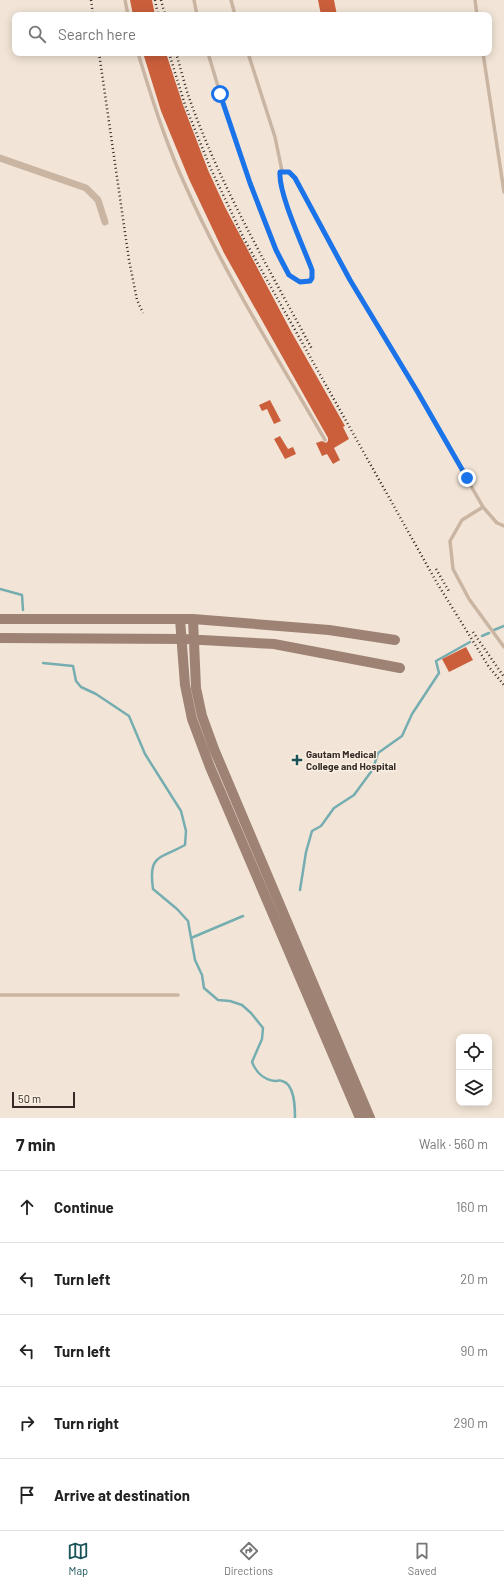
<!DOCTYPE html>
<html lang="en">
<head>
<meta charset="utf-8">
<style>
	body { margin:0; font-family:Barlow,sans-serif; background:#f6f6f6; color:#222 }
	.controls { position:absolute; right:12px; bottom:12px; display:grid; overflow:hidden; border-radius:8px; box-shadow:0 2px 10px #0003 }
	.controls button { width:36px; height:36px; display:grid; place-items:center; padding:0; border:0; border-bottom:1px solid #e0e0e0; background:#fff; color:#222; font:20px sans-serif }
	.scale { position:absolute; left:12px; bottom:10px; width:63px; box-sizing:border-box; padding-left:4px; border:2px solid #352a25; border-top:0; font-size:11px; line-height:14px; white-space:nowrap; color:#352a25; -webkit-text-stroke:3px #faefe3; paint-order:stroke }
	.stop { position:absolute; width:12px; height:12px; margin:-9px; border:3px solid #1a73e8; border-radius:50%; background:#fff }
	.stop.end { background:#1a73e8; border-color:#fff; box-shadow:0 1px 4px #0008 }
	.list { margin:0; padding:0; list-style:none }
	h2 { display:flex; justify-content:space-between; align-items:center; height:52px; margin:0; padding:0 16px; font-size:17px }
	h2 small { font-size:13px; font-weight:400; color:#767676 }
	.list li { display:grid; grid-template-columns:26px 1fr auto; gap:12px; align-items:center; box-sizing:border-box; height:72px; padding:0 16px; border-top:1px solid #e0e0e0 }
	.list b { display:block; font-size:15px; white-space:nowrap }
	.list em { font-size:13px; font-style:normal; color:#767676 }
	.icon { flex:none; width:22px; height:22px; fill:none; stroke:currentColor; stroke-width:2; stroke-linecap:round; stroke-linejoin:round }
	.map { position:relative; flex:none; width:504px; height:1118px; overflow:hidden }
	.search { position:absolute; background:#fff; box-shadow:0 2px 10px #0003; left:12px; right:12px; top:12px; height:44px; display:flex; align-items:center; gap:10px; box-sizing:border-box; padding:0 14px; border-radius:8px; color:#767676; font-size:15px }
	.sheet { height:412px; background:#fff }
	nav { display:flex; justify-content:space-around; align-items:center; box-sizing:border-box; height:56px; border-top:1px solid #e0e0e0; background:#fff; font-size:11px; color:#767676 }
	nav a { display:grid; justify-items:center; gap:2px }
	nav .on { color:#195357 }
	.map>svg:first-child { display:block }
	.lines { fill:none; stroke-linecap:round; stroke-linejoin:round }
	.stream { stroke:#75adb0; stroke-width:2.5 }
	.building { fill:#cb5f3c }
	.lane { stroke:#cab5a3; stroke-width:3.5 }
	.street { stroke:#cab5a3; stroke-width:7 }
	.secondary { stroke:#9e8374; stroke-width:10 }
	.rail { stroke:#352a25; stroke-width:2.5; stroke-dasharray:1 3; stroke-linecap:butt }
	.route { stroke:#1a73e8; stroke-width:5 }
	.poi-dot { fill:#195357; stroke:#faefe3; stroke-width:1.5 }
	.labels { text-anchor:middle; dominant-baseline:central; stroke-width:3; stroke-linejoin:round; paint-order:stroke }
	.poi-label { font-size:10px; font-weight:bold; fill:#352a25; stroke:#faefe3; text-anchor:start }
</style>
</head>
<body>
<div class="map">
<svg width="504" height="1118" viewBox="0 0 504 1118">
	<rect width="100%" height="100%" fill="#f2e5d7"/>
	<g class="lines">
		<path class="stream" d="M0 589 22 595 23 610
			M494 630 504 626
			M482 636 489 633
			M43 663 73 666 76 681 81 687 96 694 129 716 145 754 181 811 186 831 185 845C160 859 148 854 153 889L177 909 188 921 195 960 202 975 204 988 218 1000 230 1001 242 1005 251 1013 263 1028 262 1039 252 1062C256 1072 264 1080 275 1081 277 1081 280 1080 282 1081 295 1084 295 1108 295 1118
			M300 890 306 852 312 831 321 826 334 808 354 795 373 769 378 753 402 736 412 714 439 673 436 661 470 642
			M191 938 243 916"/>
	</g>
	<path class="building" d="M130 0H152L155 15H133Z
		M318 0H334L337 15H321Z
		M143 53H166L183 105 208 170 225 207 292 333 345 426 343 427 349 439 334 448 340 460 333 464 327 454 322 456 316 443 322 441 326 443 328 441V438L224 253 189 179 161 111Z
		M270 400 281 421 274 424 267 409 262 411 259 405Z
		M280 436 288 449 293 447 296 454 285 459 274 439Z
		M466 647 473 660 449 672 442 659Z"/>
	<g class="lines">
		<path class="lane" d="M125 0 128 15
			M194 0 197 15
			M231 0 235 15
			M475 0 477 15
			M138 53C152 99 166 144 186 187 225 275 277 357 325 440
			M208 53C224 108 242 162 262 216 270 235 276 257 288 274 293 281 303 282 310 281L312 278V270C304 248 278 193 280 172H289L295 178 350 280 417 391 483 507 497 523 504 526
			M248 53 275 137 282 171
			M483 53 504 192
			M483 507 462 520 450 541 453 569 469 599 504 647
			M0 995H178"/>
		<path class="street" d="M0 158 86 188 98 200 105 222"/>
		<path class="secondary" d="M0 619H193L329 630 395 640
			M180 619 185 685 192 719 210 767 360 1118
			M193 619 196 688 202 716 214 749 370 1118
			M0 638 184 639 274 644 400 668"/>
		<path class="rail" d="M91 0 93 15
			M155 0 158 15
			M161 0 165 15
			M99 53 129 260 137 300 143 313
			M169 53 185 105 210 167 244 239 437 583 489 667 504 685
			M176 53C181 69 185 87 191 103 222 189 269 269 312 349
			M436 569 450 593
			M473 632 504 677"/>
	</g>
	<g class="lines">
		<path class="route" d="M220 94 250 183 276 250 289 275 300 282 310 281 312 278V270C304 248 278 193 280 172H289L295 178 350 280 417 391 467 478"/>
	</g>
	<path class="poi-dot" d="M295 754h4v4h4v4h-4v4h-4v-4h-4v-4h4z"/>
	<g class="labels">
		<g class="poi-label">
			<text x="306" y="754">Gautam Medical<tspan x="306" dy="12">College and Hospital</tspan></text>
		</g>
	</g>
</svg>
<div class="controls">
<button><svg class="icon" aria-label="locate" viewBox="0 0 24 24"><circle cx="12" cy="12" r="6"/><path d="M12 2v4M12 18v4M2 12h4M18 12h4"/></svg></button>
<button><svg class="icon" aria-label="layers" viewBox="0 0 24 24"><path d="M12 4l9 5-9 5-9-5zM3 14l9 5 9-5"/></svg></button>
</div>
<div class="scale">50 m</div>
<div class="stop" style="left:220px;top:94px"></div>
<div class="stop end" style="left:467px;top:478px"></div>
<div class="search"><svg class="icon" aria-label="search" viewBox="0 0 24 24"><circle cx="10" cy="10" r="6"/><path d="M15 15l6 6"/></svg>Search here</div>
</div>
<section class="sheet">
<h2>7 min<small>Walk · 560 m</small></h2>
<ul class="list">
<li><svg class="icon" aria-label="ahead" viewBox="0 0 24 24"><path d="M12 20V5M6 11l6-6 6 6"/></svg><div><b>Continue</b></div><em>160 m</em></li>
<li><svg class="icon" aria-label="left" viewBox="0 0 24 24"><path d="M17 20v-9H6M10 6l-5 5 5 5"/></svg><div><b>Turn left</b></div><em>20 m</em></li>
<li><svg class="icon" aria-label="left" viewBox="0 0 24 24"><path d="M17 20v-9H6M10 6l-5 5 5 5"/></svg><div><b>Turn left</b></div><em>90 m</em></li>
<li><svg class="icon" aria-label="right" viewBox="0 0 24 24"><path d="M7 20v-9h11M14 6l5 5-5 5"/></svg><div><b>Turn right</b></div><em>290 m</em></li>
<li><svg class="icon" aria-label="arrive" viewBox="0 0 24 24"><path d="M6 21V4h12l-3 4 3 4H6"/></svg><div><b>Arrive at destination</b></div></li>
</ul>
</section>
<nav>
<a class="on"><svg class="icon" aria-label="map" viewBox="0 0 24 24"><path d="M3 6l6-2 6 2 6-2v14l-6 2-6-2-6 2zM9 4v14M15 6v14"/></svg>Map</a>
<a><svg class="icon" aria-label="directions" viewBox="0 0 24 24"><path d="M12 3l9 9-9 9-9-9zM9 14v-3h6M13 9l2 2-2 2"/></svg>Directions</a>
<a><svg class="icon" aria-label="saved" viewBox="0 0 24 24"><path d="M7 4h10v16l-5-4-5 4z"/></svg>Saved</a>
</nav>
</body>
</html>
